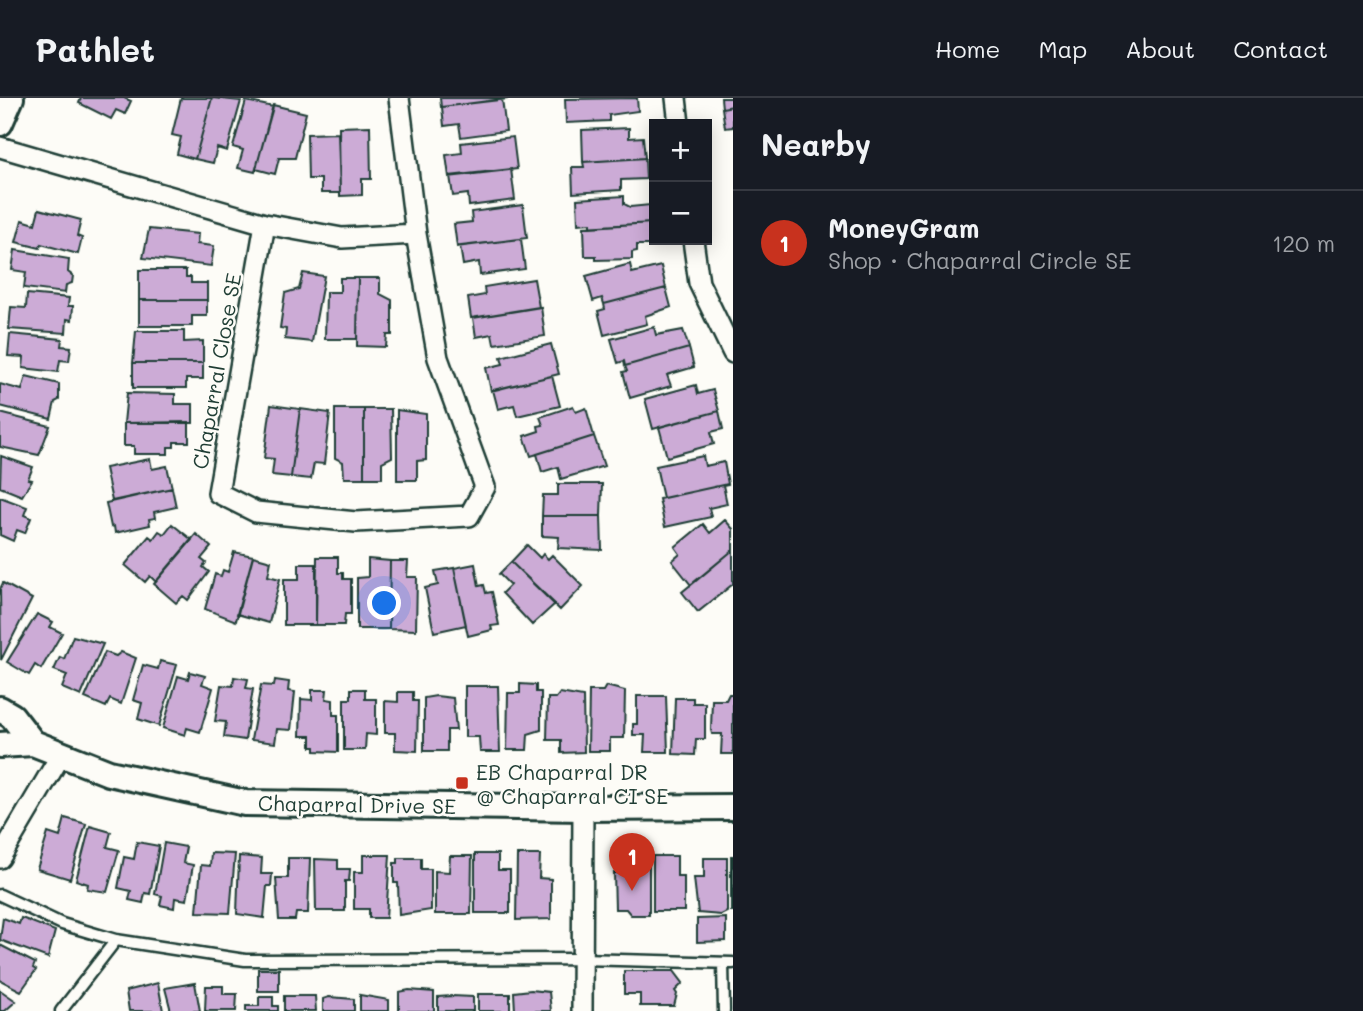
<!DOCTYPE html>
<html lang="en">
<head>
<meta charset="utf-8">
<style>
	body { margin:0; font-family:Mali,sans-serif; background:#20242c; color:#f1f3f6 }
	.controls { position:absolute; right:21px; top:21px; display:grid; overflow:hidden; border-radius:0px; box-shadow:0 4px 18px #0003 }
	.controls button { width:63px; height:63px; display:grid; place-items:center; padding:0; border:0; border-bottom:2px solid #363941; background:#171b24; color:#f1f3f6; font:35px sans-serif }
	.you { position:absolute; left:385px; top:506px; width:24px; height:24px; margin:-18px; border:5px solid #fff; border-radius:50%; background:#1a73e8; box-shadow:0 0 0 10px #1a73e833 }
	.badge { display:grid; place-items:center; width:46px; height:46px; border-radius:50%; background:#c8321e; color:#fff; font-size:23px; font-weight:700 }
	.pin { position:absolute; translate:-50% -58px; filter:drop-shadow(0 2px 4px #0008) }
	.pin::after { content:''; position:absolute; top:37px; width:24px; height:21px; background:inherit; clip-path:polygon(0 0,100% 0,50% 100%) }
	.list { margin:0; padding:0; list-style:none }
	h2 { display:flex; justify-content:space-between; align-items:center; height:91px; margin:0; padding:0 28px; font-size:30px }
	h2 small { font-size:23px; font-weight:400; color:#9ea1a6 }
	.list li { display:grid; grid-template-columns:46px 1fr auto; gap:21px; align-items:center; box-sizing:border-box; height:105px; padding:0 28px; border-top:2px solid #363941 }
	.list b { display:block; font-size:26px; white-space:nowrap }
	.list p { margin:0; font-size:23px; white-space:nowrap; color:#9ea1a6 }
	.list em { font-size:23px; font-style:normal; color:#9ea1a6 }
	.map { position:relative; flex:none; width:733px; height:913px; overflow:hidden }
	header { display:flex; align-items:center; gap:42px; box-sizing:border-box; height:98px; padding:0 35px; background:#171b24; border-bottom:2px solid #363941 }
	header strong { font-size:33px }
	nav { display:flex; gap:38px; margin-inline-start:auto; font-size:24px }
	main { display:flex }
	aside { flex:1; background:#171b24 }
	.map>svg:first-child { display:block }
	.building { fill:#ccabd6; stroke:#1f3d34; stroke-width:2 }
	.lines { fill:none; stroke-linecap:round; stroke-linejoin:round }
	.service-casing { stroke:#1f3d34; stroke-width:15 }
	.minor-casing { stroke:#1f3d34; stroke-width:24 }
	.tertiary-casing { stroke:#1f3d34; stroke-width:30 }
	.service { stroke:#fdfcf7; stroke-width:10 }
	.minor { stroke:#fdfcf7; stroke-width:19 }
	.tertiary { stroke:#fdfcf7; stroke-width:24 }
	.poi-dot { fill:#c8321e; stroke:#fdfcf7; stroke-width:2.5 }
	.labels { text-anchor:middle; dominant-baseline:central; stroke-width:5; stroke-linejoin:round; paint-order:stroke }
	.street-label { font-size:21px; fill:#1f3d34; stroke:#fdfcf7 }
	.poi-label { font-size:21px; fill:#1f3d34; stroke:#fdfcf7; text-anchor:start }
</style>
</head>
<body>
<header>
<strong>Pathlet</strong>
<nav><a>Home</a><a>Map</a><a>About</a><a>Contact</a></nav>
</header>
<main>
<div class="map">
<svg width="733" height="913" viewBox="0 0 733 913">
	<rect width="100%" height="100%" fill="#fdfcf7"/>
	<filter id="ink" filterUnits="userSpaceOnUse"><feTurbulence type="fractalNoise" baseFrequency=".0143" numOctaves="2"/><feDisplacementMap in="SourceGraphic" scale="14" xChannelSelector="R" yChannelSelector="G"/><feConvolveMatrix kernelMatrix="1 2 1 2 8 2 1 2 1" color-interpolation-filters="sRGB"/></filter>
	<g filter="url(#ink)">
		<path class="building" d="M81 0H124L131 3 125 16 116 12 111 21 79 5Z
			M181 0H212L195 61 177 56 181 39 172 37Z
			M212 0 241 3 227 53 217 50 213 65 195 61Z
			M440 0H507V1L441 9Z
			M637 0 638 13 609 17V23L566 25 565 1Z
			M721 0H733V8L722 10Z
			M502 1 506 33 461 39 459 26 444 28 442 9Z
			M246 3 273 9 255 74 238 70 243 52 233 49Z
			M273 7 306 15 295 60H279L275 76 256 71Z
			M733 8V29L725 30 722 10Z
			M370 28 371 81H362V97L340 98 339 29Z
			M629 30V40L643 39 645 60 583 64 582 32Z
			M338 35 340 95H321V81H308L307 36Z
			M513 39 517 71 449 79 446 57 462 55 461 45Z
			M645 60 646 81 621 82V92L573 95 572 69H584L583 64Z
			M511 71 515 102 469 108 468 96 453 98 450 78Z
			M624 98V106L630 109 650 107 651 125 591 129V125L578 126 577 101Z
			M523 107 527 140 457 149 454 126 472 124 471 114Z
			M39 111 81 122 77 138 82 140 78 156 41 146 40 150 16 144 22 122 35 126Z
			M651 125 654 147H637V153L632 154V161L596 162V158H585L584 129Z
			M149 131 198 136 197 146 214 148 211 168 143 160Z
			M521 141 525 171 480 177 479 164 463 167 460 148Z
			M15 152 69 161 68 174 73 178 72 185 66 187 65 195 24 190 26 174 12 172Z
			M630 166 632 175 661 168 666 190 604 206 602 200 593 203 586 178Z
			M139 172H186V179H191V185H207V202H139Z
			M303 175 324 178 312 244 285 241 286 231 280 230 285 195 299 191Z
			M340 180H358L357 241H325L326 194H340Z
			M358 180H380V196L392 202V237H387L386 249 357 248Z
			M534 181 539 209 471 220 468 200 485 197 484 189Z
			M666 190 671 209 645 218 647 226 604 237 598 213 605 211 604 206Z
			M27 196 69 200 68 208H73L72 222 67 221 66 235 9 231 11 209 26 210Z
			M139 202H207V218H192V228H139Z
			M541 209 545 238 494 246 492 236 476 239 473 220Z
			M654 229 656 237 683 232 689 250 625 268 624 263 618 265 611 241Z
			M136 233H184V244L203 243V265H133Z
			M10 236 62 241 61 248 71 249 69 263 60 262 58 274 23 270 24 259 8 258Z
			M551 246 559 276 491 293 486 270 503 266 501 259Z
			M689 250 694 269 667 277 671 288 630 300 623 274 627 273 625 268Z
			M133 265H203V281H186V290H133Z
			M26 278 59 286V302L55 304 51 321 0 308V286L22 292Z
			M552 278 560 308 517 318 514 307 498 311 493 292Z
			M696 287 698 296 713 292 719 313 653 331 645 301Z
			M127 295 175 296V306H193V325H124Z
			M271 307 300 311 291 379 272 377 274 361 264 360Z
			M573 308 576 314 586 310 594 338 531 358 524 338 539 333 538 328 543 327 540 319Z
			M300 311 330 315 324 366 314 365 311 381 291 379Z
			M335 311H364V380H344L343 364 335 360Z
			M364 311H391L392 359 382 364V380H364Z
			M397 312 426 316V362L417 363V382H397Z
			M719 313 723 331 711 334 714 346 667 359 659 329Z
			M0 315 50 328 39 357 0 349Z
			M189 324V344H174V349H168V356H134V348H124V325Z
			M594 338 604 368 561 381 558 369 542 374 537 356Z
			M1 358 33 369 28 381 32 382 22 398 0 389Z
			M703 358 705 368 724 364 728 386 663 400 656 368Z
			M150 361 152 371 167 368 172 390 112 403 105 370Z
			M558 386H602L601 418H542L543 397H558Z
			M723 387 727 406 709 410 711 419 665 429 659 401Z
			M172 390 176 409 154 414 155 420 149 421 150 427 115 435 114 428 111 429 106 405Z
			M0 399 27 409 24 417 31 420 25 435 17 432 13 443 0 437Z
			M542 418H601L602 452 558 450 559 439 542 438Z
			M725 422 733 431V452L691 487 672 463 680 456 675 449 703 426 710 435Z
			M172 426 192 442 156 484 150 478 145 484 125 467 149 438 153 441 159 433 164 436Z
			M196 436 211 449 201 461 206 465 203 469 209 474 188 502 183 498 176 505 154 486Z
			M527 447 540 460 543 456 548 461 552 457 583 488 560 512 511 464Z
			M733 452V486L698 514 682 494Z
			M234 454 253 458 236 523 205 511 215 476 221 478 223 472 228 474Z
			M253 458 271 463 268 478 280 481 269 525 237 516Z
			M317 459H338V475H343V481H351V516H345L344 527H316Z
			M368 461 390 463 389 531H357V480L368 479Z
			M390 463H408L407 479H417L416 532 389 531Z
			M511 464 555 506 532 527 502 495 510 487 499 476Z
			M299 466H316V527H284V481H299Z
			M475 466 479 488 484 487 486 495 492 494 499 527 491 528 492 532 468 538 454 470Z
			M454 470 466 527 434 534 425 490 438 487 435 473Z
			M3 485 32 501 1 562 0 491Z
			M37 516 53 524 50 529 62 535 41 571 35 567 29 577 7 564Z
			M73 538 103 546 81 598 62 590 67 577 54 572 60 559 64 561Z
			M105 554 116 558 121 554 136 560 121 606 110 601 106 609 85 600Z
			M160 563 177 567 159 628 138 621 142 605 133 602 143 567 158 571Z
			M190 574 205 578 202 586 213 590 200 634 187 630 185 637 163 630 178 578 188 581Z
			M234 579 248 581 246 590 253 591 245 642 224 639 226 624 215 623 221 587 233 588Z
			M275 582 289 584 288 593 295 594 291 632 277 631 275 645 251 642 261 587 274 588Z
			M520 586 536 587V594H541V632L528 636 527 652H507L508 595H520Z
			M465 588H498L500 654H480L479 639H465Z
			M606 588 625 593 624 640H610V653H588L589 593H603Z
			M351 591H365V601H376V637L366 636 365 652H344V601H351Z
			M312 592H327L326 601 333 602V617H338V654L315 653V649H311V638H300L301 601 312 602Z
			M398 594H413V603H418L417 653 395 652V635H385V603L398 604Z
			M560 595 583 599 584 654 561 655V642H547L548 600H556Z
			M729 596H733V656H721L722 636H712L711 632 712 602H726Z
			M436 598 453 600 456 632H447V653H424V600Z
			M637 598H666L668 654H644L645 637H633V626H637Z
			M675 600H693V605H705V641H696L695 657 673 656Z
			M65 720 86 726 70 781 37 771 48 735 60 739Z
			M90 728 111 734 107 749 119 752 107 794 87 791 88 786 76 782Z
			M137 744 159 748 150 796 145 795 143 805 129 802 131 793 118 790 124 759 134 761Z
			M164 745 186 749 183 765 193 767 187 802 175 800 174 810 160 807 162 798 155 796Z
			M211 755 235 756 230 815 197 814 201 767 210 768Z
			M475 756H498V772H510V815H475Z
			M363 757H390L386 820H369V811H354V774H363Z
			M517 757H540L539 780 551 781V821L516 822Z
			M239 758 262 760 261 776H272L271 788H267L264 820 237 816Z
			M450 758H472L471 816H435V773L449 774Z
			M653 758H677V778H684V813H653Z
			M731 758H733V813H731Z
			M288 760H310L308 815H296L295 822H279L276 780H288Z
			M398 760H421V771H431V812L399 817 398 785H394V765H398Z
			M627 760H649V817H631L626 811H615L614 775H626Z
			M704 760H727V814L721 817 698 815 694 780H704Z
			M315 761 338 762V771H350L349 783H345V813H316Z
			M3 820 19 826 21 820 24 821 55 833 48 860 0 842Z
			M726 820V843L697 844V821Z
			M0 847 35 865 33 870 36 872 21 893 0 882Z
			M258 871H279V893H258Z
			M624 873H674L683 885 675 893 677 896 674 908H640V896H624Z
			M158 885 163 913H129L126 893Z
			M195 885 200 913H171L165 890Z
			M206 888H223V896H237L236 913H205Z
			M0 892 16 903 5 913H0Z
			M409 892 434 894V913H399V894Z
			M531 892 549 894 551 913H515L514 894Z
			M478 896H510V913H478Z
			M360 897 389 902V913H360Z
			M284 898H315L316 913H284Z
			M452 898 473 899V913H438V899Z
			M259 899H273V908H278V913H246V908H259Z
			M329 899 354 901V913H323V901Z"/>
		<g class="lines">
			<g class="service-casing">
				<path id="service" d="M0 797 62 826 116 842 245 862 581 861 733 865
					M723 865 724 913
					M61 913 116 842"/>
			</g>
			<g class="minor-casing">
				<path id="minor" d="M399 0 416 136
					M676 0 679 26
					M0 49 265 126
					M265 126 342 140 416 136 438 260 485 389 469 418 356 424 256 414 218 395Z
					M693 142 699 185 733 255
					M0 760 61 657
					M582 913 583 710"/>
			</g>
			<g class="tertiary-casing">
				<path id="tertiary" d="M0 25 11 0
					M0 611 12 618 33 645
					M0 647 33 645 109 675 245 705 583 710 733 709"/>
			</g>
			<use href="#service" class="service"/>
			<use href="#minor" class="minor"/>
			<use href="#tertiary" class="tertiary"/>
		</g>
	</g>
	<rect class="poi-dot" x="455" y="678" width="14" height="14" rx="3.5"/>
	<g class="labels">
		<g class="street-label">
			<text transform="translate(216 273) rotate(-80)">Chaparral Close SE</text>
			<text transform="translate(357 706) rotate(1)">Chaparral Drive SE</text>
		</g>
		<g class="poi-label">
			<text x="476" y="673">EB Chaparral DR<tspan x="476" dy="24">@ Chaparral CI SE</tspan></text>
		</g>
	</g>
</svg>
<div class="controls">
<button>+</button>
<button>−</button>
</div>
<div class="you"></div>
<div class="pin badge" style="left:632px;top:793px">1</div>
</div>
<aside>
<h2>Nearby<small></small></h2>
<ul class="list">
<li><span class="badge">1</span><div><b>MoneyGram</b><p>Shop · Chaparral Circle SE</p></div><em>120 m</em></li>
</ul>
</aside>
</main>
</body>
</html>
